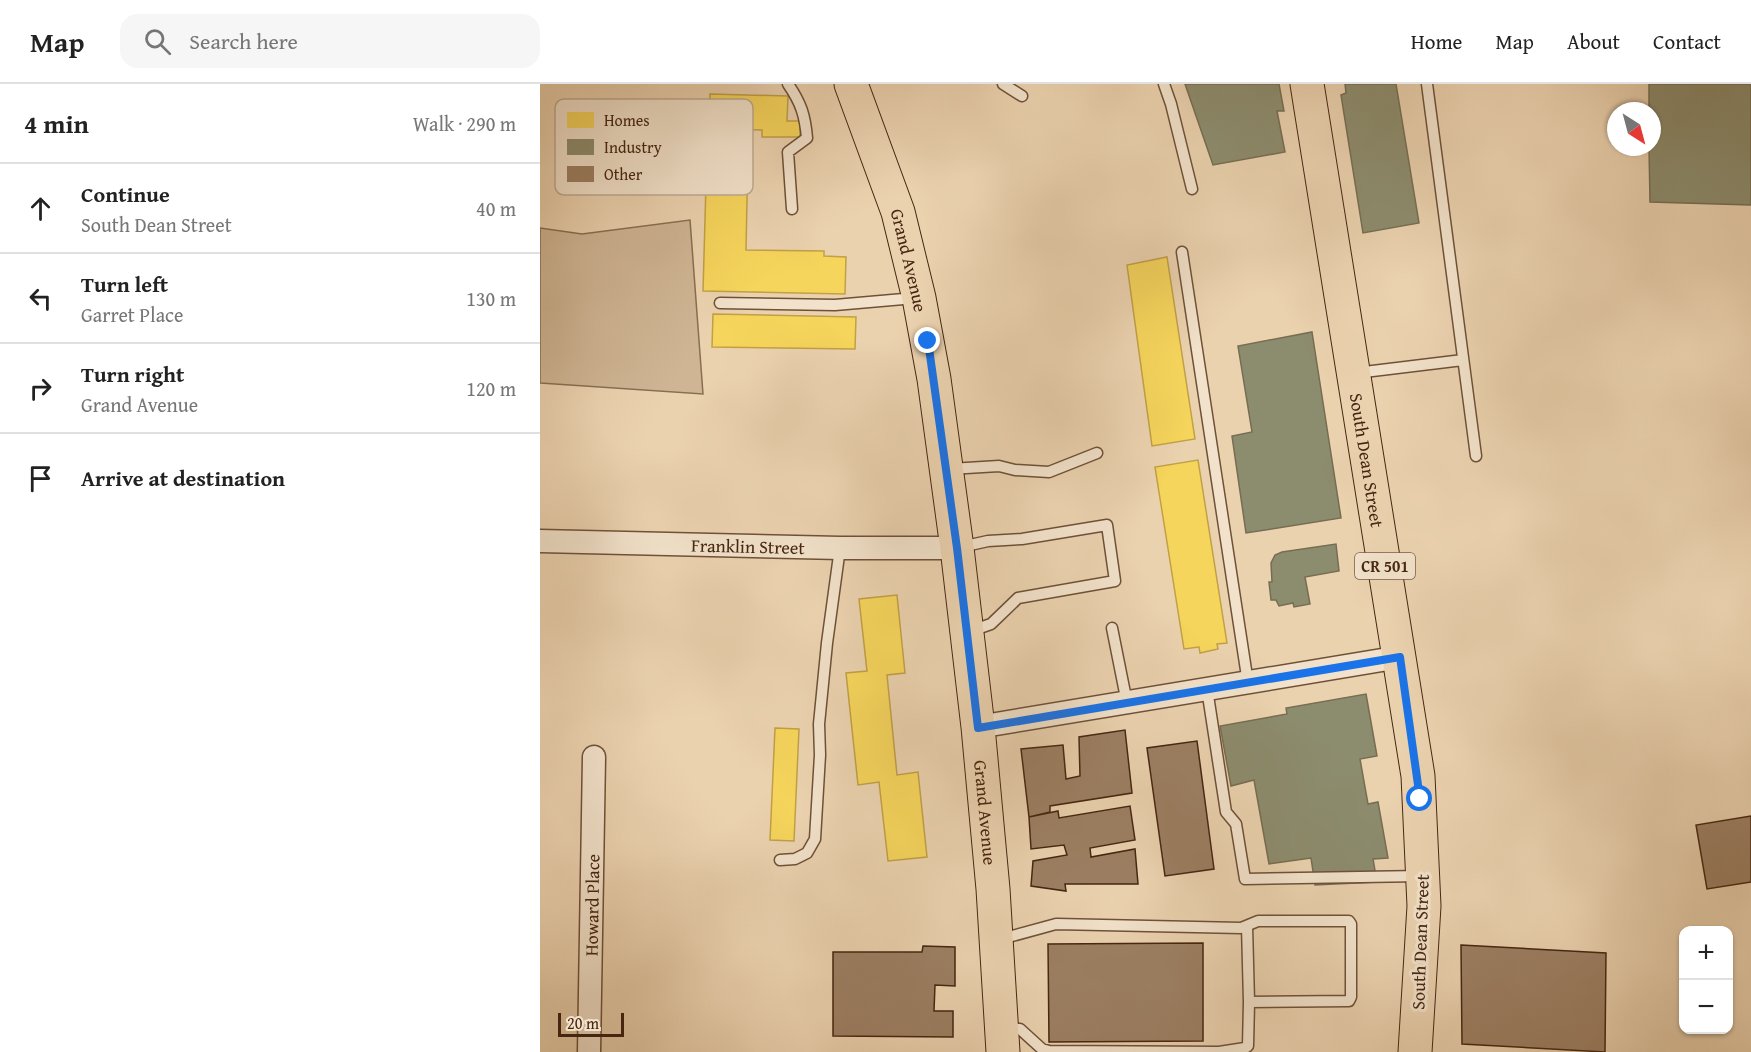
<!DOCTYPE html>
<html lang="en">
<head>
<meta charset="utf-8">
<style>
	body { margin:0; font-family:"Gentium Book Plus",serif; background:#f6f6f6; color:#222 }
	.controls { position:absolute; right:18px; bottom:18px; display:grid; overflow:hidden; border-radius:12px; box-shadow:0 2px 4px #0004 }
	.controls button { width:54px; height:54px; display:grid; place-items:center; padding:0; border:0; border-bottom:2px solid #e0e0e0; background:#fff; color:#222; font:30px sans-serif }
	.compass { position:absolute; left:1067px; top:18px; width:54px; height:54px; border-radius:50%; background:#fff; box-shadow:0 2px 4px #0004; rotate:144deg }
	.scale { position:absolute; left:18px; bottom:15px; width:66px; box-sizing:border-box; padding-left:6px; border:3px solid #462611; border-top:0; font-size:16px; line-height:21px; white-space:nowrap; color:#462611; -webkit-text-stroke:4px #f2e2cb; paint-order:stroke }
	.stop { position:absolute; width:18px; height:18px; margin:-14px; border:4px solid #1a73e8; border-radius:50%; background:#fff }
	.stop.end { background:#1a73e8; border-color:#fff; box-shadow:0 2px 6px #0008 }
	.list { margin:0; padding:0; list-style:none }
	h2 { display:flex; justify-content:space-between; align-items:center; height:78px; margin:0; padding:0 24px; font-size:26px }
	h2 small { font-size:20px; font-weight:400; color:#767676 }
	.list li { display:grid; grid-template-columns:39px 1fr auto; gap:18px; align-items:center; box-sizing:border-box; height:90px; padding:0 24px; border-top:2px solid #e0e0e0 }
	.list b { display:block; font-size:22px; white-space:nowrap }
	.list p { margin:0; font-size:20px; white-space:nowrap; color:#767676 }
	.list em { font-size:20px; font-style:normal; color:#767676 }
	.icon { flex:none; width:33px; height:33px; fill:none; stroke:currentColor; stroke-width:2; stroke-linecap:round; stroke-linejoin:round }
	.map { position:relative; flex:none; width:1211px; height:968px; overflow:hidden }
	header { display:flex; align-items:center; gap:36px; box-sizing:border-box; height:84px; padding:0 30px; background:#fff; border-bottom:2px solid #e0e0e0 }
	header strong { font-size:28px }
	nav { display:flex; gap:33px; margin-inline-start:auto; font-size:21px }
	.search { width:420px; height:54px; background:#f6f6f6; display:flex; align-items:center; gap:15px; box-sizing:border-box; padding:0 21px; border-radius:18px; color:#767676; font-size:22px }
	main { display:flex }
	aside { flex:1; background:#fff }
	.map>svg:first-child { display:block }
	.green { fill:#cfb594; stroke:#8a6e52; stroke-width:1.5 }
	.homes { fill:#f6d55c; stroke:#c1a046; stroke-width:1.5 }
	.industry { fill:#8c8c6e; stroke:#776d52; stroke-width:1.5 }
	.building { fill:#9c7f63; stroke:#462611; stroke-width:1.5 }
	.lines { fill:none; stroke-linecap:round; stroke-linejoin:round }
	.lane-casing { stroke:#6f5138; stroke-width:13 }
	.street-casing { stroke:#6f5138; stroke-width:25 }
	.primary-casing { stroke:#462611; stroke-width:35 }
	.lane { stroke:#f2e2cb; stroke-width:10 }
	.street { stroke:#f2e2cb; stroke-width:22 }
	.primary { stroke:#ebd2af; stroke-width:33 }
	.route { stroke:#1a73e8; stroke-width:8 }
	.labels { text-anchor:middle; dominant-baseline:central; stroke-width:6; stroke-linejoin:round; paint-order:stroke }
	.shield { fill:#f2e2cb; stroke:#7a5e49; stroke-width:1.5 }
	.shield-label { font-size:16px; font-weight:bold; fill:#462611 }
	.street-label { font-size:18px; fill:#462611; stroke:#f2e2cb }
	.key { fill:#f2e2cb; stroke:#beaa93; stroke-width:1.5 }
	.key-label { font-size:16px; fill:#462611 }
</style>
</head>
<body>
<header>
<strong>Map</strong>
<div class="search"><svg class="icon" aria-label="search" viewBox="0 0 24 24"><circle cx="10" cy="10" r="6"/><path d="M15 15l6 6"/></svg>Search here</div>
<nav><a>Home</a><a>Map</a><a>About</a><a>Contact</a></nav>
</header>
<main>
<aside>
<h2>4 min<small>Walk · 290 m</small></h2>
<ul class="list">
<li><svg class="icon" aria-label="ahead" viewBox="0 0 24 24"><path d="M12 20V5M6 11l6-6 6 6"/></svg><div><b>Continue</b><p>South Dean Street</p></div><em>40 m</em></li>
<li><svg class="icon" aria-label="left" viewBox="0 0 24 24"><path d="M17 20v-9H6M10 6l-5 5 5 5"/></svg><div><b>Turn left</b><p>Garret Place</p></div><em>130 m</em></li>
<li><svg class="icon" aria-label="right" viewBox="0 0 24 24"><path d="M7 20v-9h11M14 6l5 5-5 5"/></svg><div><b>Turn right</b><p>Grand Avenue</p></div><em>120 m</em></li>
<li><svg class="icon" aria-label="arrive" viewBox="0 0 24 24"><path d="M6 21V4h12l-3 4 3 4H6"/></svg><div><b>Arrive at destination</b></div></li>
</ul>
</aside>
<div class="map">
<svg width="1211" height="968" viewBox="0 0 1211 968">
	<rect width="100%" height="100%" fill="#ebd2af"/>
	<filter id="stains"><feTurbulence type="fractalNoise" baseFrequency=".00333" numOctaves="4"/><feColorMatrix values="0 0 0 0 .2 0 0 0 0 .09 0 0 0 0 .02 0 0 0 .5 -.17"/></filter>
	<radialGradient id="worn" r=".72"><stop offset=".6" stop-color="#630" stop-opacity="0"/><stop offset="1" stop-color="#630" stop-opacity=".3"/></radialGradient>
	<path class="green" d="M150 136 163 310 0 299V144L42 150Z"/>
	<path class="homes" d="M170 10 248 12 247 37H260V53H222V46L169 45Z
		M167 65 208 66 206 166 284 167V172L306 173 305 210 163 207Z
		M627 173 655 355 612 362 587 181Z
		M173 230 316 233 315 265 172 263Z
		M658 376 687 559 677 560 678 565 660 569 659 563 644 565 615 383Z
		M357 511 365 589 347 591 357 691 378 688 387 773 348 777 339 698 318 701 306 589 327 587 319 515Z
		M235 644 259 645 254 757 230 756Z"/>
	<path class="industry" d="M645 0H739L744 27H737L745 68 673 81Z
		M805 0H856L879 139 823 149 801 11 806 9Z
		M1109 0H1211V121L1110 118 1109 63H1112V27H1109Z
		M772 248 801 434 706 449 692 352 712 348 698 262Z
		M796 460 799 487 765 493 770 520 754 523 753 519 739 522 736 516H731L729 498H732L731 479 735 471 742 468Z
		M826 610 837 672 820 675 828 720 838 718 848 774 833 775 837 798 775 801 771 774 729 780 714 696 691 702 680 642 747 630 746 624Z"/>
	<path class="building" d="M585 646 592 709 510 722V728L489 733 481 665 523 661 526 695 540 692 539 653Z
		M657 657 674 785 625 792 607 664Z
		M590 722 595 756 550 764 551 773 595 765 598 800H525L526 807 491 802 493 777 527 771 524 761 491 765 489 733 518 727 519 734Z
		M1211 732V798L1167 805 1156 741Z
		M663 859V957L509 958 508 860Z
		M921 861 1066 869 1065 968 922 960Z
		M383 862 415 863V902L395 901 394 927H413V953L293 952V868H382Z"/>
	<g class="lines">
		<g class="lane-casing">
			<path id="lane" d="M248 0C261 19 265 31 267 54L248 68 252 125
				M463 0 482 12
				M624 0 631 20 652 105
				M887 0 936 372
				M642 168 708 599
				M180 219 295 221 375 214
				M816 289 923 276
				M410 385 459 382 475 386 509 388 557 369
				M421 463 448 457 482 455 567 441 575 497 478 514 451 540 431 547
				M572 544 587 619
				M667 605 686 728 696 740 705 795 881 792
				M240 776 255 775 267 769 275 755 280 671 279 640 287 559 300 464
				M461 855 516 840 701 844 718 837H809L811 840V913L809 917 709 918 707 842
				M464 944 480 945 502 965 509 967 679 968 705 964 708 962 709 918"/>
		</g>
		<g class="street-casing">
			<g id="street">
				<path id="s1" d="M0 457 300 464H417"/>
				<path d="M438 643 860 573"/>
				<path id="s2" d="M49 968 54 673"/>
			</g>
		</g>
		<g class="primary-casing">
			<g id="primary">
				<path id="s3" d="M311 0 358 128 379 214 394 295 417 464 438 643 453 805 463 968"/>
				<path id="s4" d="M767 0 878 692 884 822 875 968"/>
			</g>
		</g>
		<use href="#lane" class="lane"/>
		<use href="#street" class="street"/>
		<use href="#primary" class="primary"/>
	</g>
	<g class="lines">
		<path class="route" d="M388 257 417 464 438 644 860 573 880 715"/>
	</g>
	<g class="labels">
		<rect class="shield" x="815" y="469" width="60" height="26" rx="4.5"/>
		<g class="shield-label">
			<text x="845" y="482">CR 501</text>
		</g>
		<g class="street-label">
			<text stroke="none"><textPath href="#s3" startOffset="186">Grand Avenue</textPath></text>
			<text stroke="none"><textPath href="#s4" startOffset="381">South Dean Street</textPath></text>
			<text stroke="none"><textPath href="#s1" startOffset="208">Franklin Street</textPath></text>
			<text stroke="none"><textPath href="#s3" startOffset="744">Grand Avenue</textPath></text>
			<text stroke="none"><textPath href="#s2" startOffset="147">Howard Place</textPath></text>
			<text transform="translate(880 858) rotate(-88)">South Dean Street</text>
		</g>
	</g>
	<rect x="15" y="15" width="198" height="96" rx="9" class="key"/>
	<rect x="27" y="28" width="27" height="16" fill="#f6d55c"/>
	<rect x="27" y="55" width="27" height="16" fill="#8c8c6e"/>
	<rect x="27" y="82" width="27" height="16" fill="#9c7f63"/>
	<g class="key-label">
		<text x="64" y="42">Homes</text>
		<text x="64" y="69">Industry</text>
		<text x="64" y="96">Other</text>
	</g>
	<rect width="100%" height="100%" filter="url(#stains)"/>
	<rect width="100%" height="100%" fill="url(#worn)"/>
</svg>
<div class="controls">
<button>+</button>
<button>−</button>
</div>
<svg class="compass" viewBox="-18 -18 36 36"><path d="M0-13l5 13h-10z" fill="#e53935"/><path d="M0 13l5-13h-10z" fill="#767676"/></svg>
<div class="scale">20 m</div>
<div class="stop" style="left:880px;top:715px"></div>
<div class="stop end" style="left:388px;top:257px"></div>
</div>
</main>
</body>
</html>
